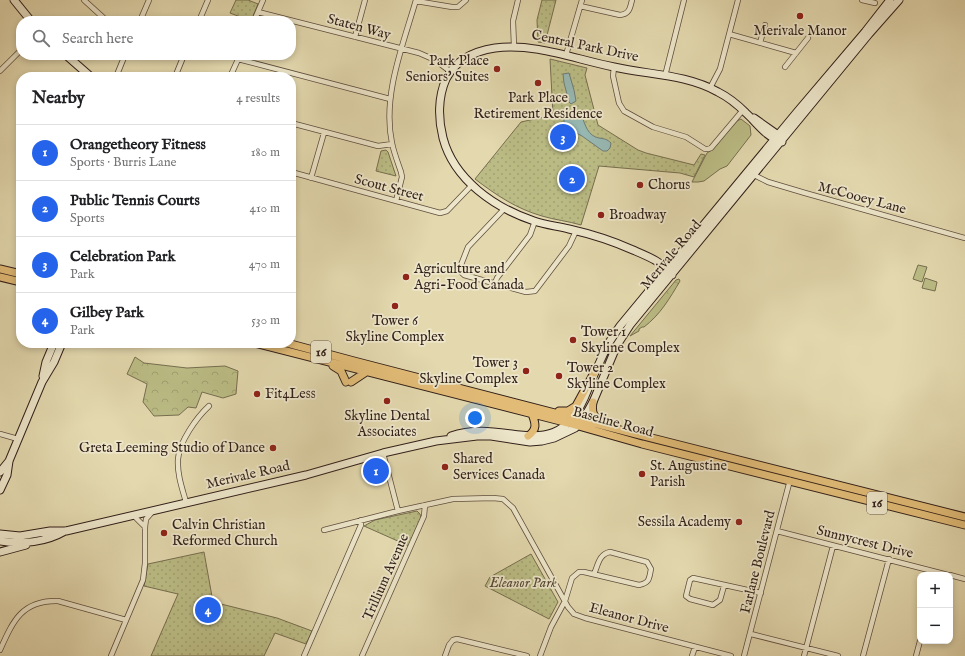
<!DOCTYPE html>
<html lang="en">
<head>
<meta charset="utf-8">
<style>
	body { margin:0; font-family:"IM FELL English",serif; background:#f2f2f2; color:#202124 }
	.controls { position:absolute; right:12px; bottom:12px; display:grid; overflow:hidden; border-radius:8px; box-shadow:0 2px 6px #0003 }
	.controls button { width:36px; height:36px; display:grid; place-items:center; padding:0; border:0; border-bottom:1px solid #e0e0e0; background:#fff; color:#202124; font:20px sans-serif }
	.you { position:absolute; left:475px; top:418px; width:14px; height:14px; margin:-10px; border:3px solid #fff; border-radius:50%; background:#1a73e8; box-shadow:0 0 0 6px #1a73e833 }
	.badge { display:grid; place-items:center; width:26px; height:26px; border-radius:50%; background:#2563eb; color:#fff; font-size:13px; font-weight:700 }
	.pin { position:absolute; translate:-50% -50%; border:2px solid #fff; box-shadow:0 1px 4px #0006 }
	.list { margin:0; padding:0; list-style:none }
	h2 { display:flex; justify-content:space-between; align-items:center; height:52px; margin:0; padding:0 16px; font-size:17px }
	h2 small { font-size:13px; font-weight:400; color:#757577 }
	.list li { display:grid; grid-template-columns:26px 1fr auto; gap:12px; align-items:center; box-sizing:border-box; height:56px; padding:0 16px; border-top:1px solid #e0e0e0 }
	.list b { display:block; font-size:15px; white-space:nowrap }
	.list p { margin:0; font-size:13px; white-space:nowrap; color:#757577 }
	.list em { font-size:13px; font-style:normal; color:#757577 }
	.icon { flex:none; width:22px; height:22px; fill:none; stroke:currentColor; stroke-width:2; stroke-linecap:round; stroke-linejoin:round }
	.map { position:relative; flex:none; width:965px; height:656px; overflow:hidden }
	.search { position:absolute; background:#fff; box-shadow:0 2px 6px #0003; left:16px; top:16px; width:280px; height:44px; display:flex; align-items:center; gap:10px; box-sizing:border-box; padding:0 14px; border-radius:16px; color:#757577; font-size:15px }
	.panel { position:absolute; background:#fff; box-shadow:0 2px 6px #0003; left:16px; top:72px; width:280px; height:276px; border-radius:16px }
	.map>svg:first-child { display:block }
	.grass { fill:#bbbc85; stroke:#766e4f }
	.forest { fill:url(#forest-crowns); stroke:#766e4f }
	.park { fill:url(#park-dots); stroke:#766e4f }
	.water { fill:#97b8b3; stroke:#6e7b75 }
	.lines { fill:none; stroke-linecap:round; stroke-linejoin:round }
	.street-casing { stroke:#5e4d3e; stroke-width:6 }
	.secondary-casing { stroke:#311f19; stroke-width:9 }
	.primary-casing { stroke:#311f19; stroke-width:9 }
	.street { stroke:#ede6ca; stroke-width:4.5 }
	.secondary { stroke:#ede6ca; stroke-width:7 }
	.primary { stroke:#e2bc77; stroke-width:7 }
	.poi-dot { fill:#8f2418; stroke:#ede6ca; stroke-width:1.5 }
	.labels { text-anchor:middle; dominant-baseline:central; stroke-width:3.5; stroke-linejoin:round; paint-order:stroke }
	.shield { fill:#ede6ca; stroke:#695b4e; stroke-width:1 }
	.shield-label { font-size:13px; font-weight:bold; fill:#311f19 }
	.street-label { font-size:14px; fill:#311f19; stroke:#ede6ca }
	.poi-label { font-size:14px; fill:#311f19; stroke:#ede6ca; text-anchor:start }
	.park-label { font-size:14px; font-style:italic; fill:#544634; stroke:#ede6ca }
</style>
</head>
<body>
<div class="map">
<svg width="965" height="656" viewBox="0 0 965 656">
	<defs>
		<pattern id="forest-crowns" width="20" height="18" patternUnits="userSpaceOnUse"><rect width="20" height="18" fill="#bbbc85"/><path d="M2 6a3 3 0 1 1 6 0M12 15a3 3 0 1 1 6 0" fill="none" stroke="#a1a172"/></pattern>
		<pattern id="park-dots" width="8" height="8" patternUnits="userSpaceOnUse"><rect width="8" height="8" fill="#bbbc85"/><path d="M2 2h.1M6 6h.1" fill="none" stroke="#a1a172" stroke-width="1.8" stroke-linecap="round"/></pattern>
	</defs>
	<rect width="100%" height="100%" fill="#e3d8ae"/>
	<filter id="stains"><feTurbulence type="fractalNoise" baseFrequency=".005" numOctaves="4"/><feColorMatrix values="0 0 0 0 .2 0 0 0 0 .09 0 0 0 0 .02 0 0 0 .5 -.17"/></filter>
	<radialGradient id="worn" r=".72"><stop offset=".6" stop-color="#630" stop-opacity="0"/><stop offset="1" stop-color="#630" stop-opacity=".3"/></radialGradient>
	<path class="grass" d="M741 119 750 126 751 135 727 166 720 169 704 181 698 182H692L707 153 712 150 737 121Z
		M918 265 927 267 922 282 913 279Z
		M925 278 937 282 935 291 922 288Z"/>
	<path class="forest" d="M679 279 680 281C670 298 660 315 644 327H642L639 329V331L630 336 676 280Z
		M135 357 144 363 187 368 225 366 238 371 236 394 223 398 202 392 196 408 188 407 179 415 154 416 143 402 147 384 127 374Z"/>
	<path class="park" d="M236 0H248L258 4 251 21 230 13Z
		M542 0H556L545 43 538 42 537 20Z
		M550 59 587 68 585 75 598 125 638 150 646 153 694 165 701 154 705 155 694 177 680 173 599 166 581 225C568 221 555 220 542 216 517 209 496 195 475 179L521 122 553 115Z
		M381 151 386 150 388 152 396 176 376 171Z
		M417 511 420 514 421 518 409 546 364 526 375 520Z
		M204 552 213 602 277 618 312 631 306 644 275 633 264 656H151L178 594 144 586 148 564Z
		M531 554 558 602 549 619 485 586 490 577Z"/>
	<path class="water" d="M569 73 574 90 576 101 571 104 569 102 564 83 563 74Z
		M570 114H579L582 116C585 125 588 136 599 138 605 139 607 139 611 143L610 148 607 151H603L582 136 567 128 564 122V118Z"/>
	<g class="lines">
		<g class="street-casing">
			<path id="street" d="M84 0 107 21
				M862 0 875 3
				M416 1 452 7H458L466 0
				M580 6 620 15C629 14 630 9 632 0
				M258 12 419 53 435 60 451 72
				M140 21 149 0
				M199 21 208 0
				M254 21 263 0
				M729 34 796 53
				M355 37 365 0
				M760 43 765 25
				M514 46 513 21 518 0
				M566 55 582 0
				M238 59 390 99
				M614 67 613 76 619 103 624 111 653 127 686 137 705 149H708L711 148 743 110
				M785 67 808 38
				M0 71 21 50
				M665 76 684 0
				M116 77 125 55
				M175 77 184 55
				M230 77 240 55
				M710 88 720 69 738 0
				M291 123 378 146 392 144
				M291 172 440 213 447 211 472 185
				M754 175 768 182 805 193 965 238
				M311 178 324 133
				M396 201 402 177 401 172C398 163 394 153 392 143 382 96 403 45 416 0
				M505 208 468 247 459 270 464 275 526 292 535 291 569 246 576 231
				M495 283 497 278 530 235 535 221
				M0 434 18 439
				M383 453 398 511
				M186 502C182 488 177 474 178 459 179 442 197 417 209 406
				M133 515 145 527
				M324 530 398 511 453 499 493 498 503 499 513 508 568 607 574 614 585 618 731 656
				M777 531 948 575
				M950 575 965 579
				M724 586 720 600 713 605 690 599 686 596 690 580 693 578 761 593
				M751 634 838 656
				M0 650C13 621 22 600 58 601L126 620
				M111 656 143 580 145 563V527L146 519 153 511
				M304 656 361 525V520
				M362 656 424 516 425 505
				M445 656 449 645 453 640 457 639 527 656
				M540 656 551 627 565 601 572 578 579 572H584L639 585C650 583 649 578 651 569L647 562 610 552C599 554 598 565 594 574
				M692 656 695 647
				M744 656 790 480
				M804 656 833 546
				M863 656 889 559
				M916 656 920 641"/>
		</g>
		<g class="secondary-casing">
			<path id="secondary" d="M14 0 31 21
				M66 55 91 77
				M754 118 778 135 780 139
				M672 275C663 262 647 256 633 250 613 241 591 234 569 229 557 226 546 225 534 221 495 208 454 180 443 138 438 119 438 97 446 79 456 59 475 51 495 48 536 43 574 59 614 67 649 75 686 74 718 92 728 97 738 105 746 113 758 124 766 137 782 142
				M43 376 46 362 54 343
				M592 379 608 344 620 326 797 112 865 32 890 0
				M451 436C509 416 557 471 588 389
				M0 472 9 461
				M0 490 7 475 9 461 42 382 54 362 62 343
				M0 534 20 536 50 531H66L306 475 383 453 436 441 477 436H491L530 442 542 441 554 438 575 428 583 420 593 402 617 345 630 325 869 34 899 0
				M0 541C22 545 46 542 65 531
				M0 552 26 545"/>
		</g>
		<g class="primary-casing">
			<path id="primary" d="M0 269 21 274
				M0 277 21 282
				M255 343 568 423 642 444 965 525
				M287 343 354 361 636 434 965 517
				M333 366 341 371 346 382
				M351 382 366 372
				M593 402C591 414 594 419 606 422
				M559 411H568L576 406 594 373
				M528 436C537 430 536 424 532 414"/>
		</g>
		<use href="#street" class="street"/>
		<use href="#secondary" class="secondary"/>
		<use href="#primary" class="primary"/>
	</g>
	<g class="poi-dot">
		<circle cx="800" cy="16" r="4"/>
		<circle cx="497" cy="69" r="4"/>
		<circle cx="538" cy="83" r="4"/>
		<circle cx="640" cy="185" r="4"/>
		<circle cx="601" cy="215" r="4"/>
		<circle cx="406" cy="277" r="4"/>
		<circle cx="395" cy="306" r="4"/>
		<circle cx="573" cy="340" r="4"/>
		<circle cx="526" cy="371" r="4"/>
		<circle cx="559" cy="376" r="4"/>
		<circle cx="257" cy="394" r="4"/>
		<circle cx="387" cy="401" r="4"/>
		<circle cx="273" cy="448" r="4"/>
		<circle cx="445" cy="467" r="4"/>
		<circle cx="642" cy="474" r="4"/>
		<circle cx="739" cy="522" r="4"/>
		<circle cx="164" cy="533" r="4"/>
	</g>
	<g class="labels">
		<g class="shield">
			<rect x="311" y="341" width="20" height="22" rx="3"/>
			<rect x="867" y="492" width="20" height="22" rx="3"/>
		</g>
		<g class="shield-label">
			<text x="321" y="352">16</text>
			<text x="877" y="503">16</text>
		</g>
		<g class="street-label">
			<text transform="translate(359 27) rotate(15)">Staten Way</text>
			<text transform="translate(585 46) rotate(12)">Central Park Drive</text>
			<text transform="translate(389 188) rotate(15)">Scout Street</text>
			<text transform="translate(862 198) rotate(15)">McCooey Lane</text>
			<text transform="translate(671 255) rotate(-50)">Merivale Road</text>
			<text transform="translate(613 422) rotate(15)">Baseline Road</text>
			<text transform="translate(248 475) rotate(-13)">Merivale Road</text>
			<text transform="translate(865 542) rotate(14)">Sunnycrest Drive</text>
			<text transform="translate(758 562) rotate(-76)">Farlane Boulevard</text>
			<text transform="translate(386 577) rotate(-66)">Trillium Avenue</text>
			<text transform="translate(629 618) rotate(15)">Eleanor Drive</text>
		</g>
		<g class="poi-label">
			<text x="800" y="31" text-anchor="middle">Merivale Manor</text>
			<text x="489" y="61" text-anchor="end">Park Place<tspan x="489" dy="16">Seniors' Suites</tspan></text>
			<text x="538" y="98" text-anchor="middle">Park Place<tspan x="538" dy="16">Retirement Residence</tspan></text>
			<text x="648" y="185">Chorus</text>
			<text x="609" y="215">Broadway</text>
			<text x="414" y="269">Agriculture and<tspan x="414" dy="16">Agri-Food Canada</tspan></text>
			<text x="395" y="321" text-anchor="middle">Tower 6<tspan x="395" dy="16">Skyline Complex</tspan></text>
			<text x="581" y="332">Tower 1<tspan x="581" dy="16">Skyline Complex</tspan></text>
			<text x="518" y="363" text-anchor="end">Tower 3<tspan x="518" dy="16">Skyline Complex</tspan></text>
			<text x="567" y="368">Tower 2<tspan x="567" dy="16">Skyline Complex</tspan></text>
			<text x="265" y="394">Fit4Less</text>
			<text x="387" y="416" text-anchor="middle">Skyline Dental<tspan x="387" dy="16">Associates</tspan></text>
			<text x="265" y="448" text-anchor="end">Greta Leeming Studio of Dance</text>
			<text x="453" y="459">Shared<tspan x="453" dy="16">Services Canada</tspan></text>
			<text x="650" y="466">St. Augustine<tspan x="650" dy="16">Parish</tspan></text>
			<text x="731" y="522" text-anchor="end">Sessila Academy</text>
			<text x="172" y="525">Calvin Christian<tspan x="172" dy="16">Reformed Church</tspan></text>
		</g>
		<g class="park-label">
			<text x="523" y="583">Eleanor Park</text>
		</g>
	</g>
	<rect width="100%" height="100%" filter="url(#stains)"/>
	<rect width="100%" height="100%" fill="url(#worn)"/>
</svg>
<div class="controls">
<button>+</button>
<button>−</button>
</div>
<div class="you"></div>
<div class="pin badge" style="left:376px;top:471px">1</div>
<div class="pin badge" style="left:572px;top:179px">2</div>
<div class="pin badge" style="left:563px;top:137px">3</div>
<div class="pin badge" style="left:208px;top:610px">4</div>
<div class="search"><svg class="icon" aria-label="search" viewBox="0 0 24 24"><circle cx="10" cy="10" r="6"/><path d="M15 15l6 6"/></svg>Search here</div>
<section class="panel">
<h2>Nearby<small>4 results</small></h2>
<ul class="list">
<li><span class="badge">1</span><div><b>Orangetheory Fitness</b><p>Sports · Burris Lane</p></div><em>180 m</em></li>
<li><span class="badge">2</span><div><b>Public Tennis Courts</b><p>Sports</p></div><em>410 m</em></li>
<li><span class="badge">3</span><div><b>Celebration Park</b><p>Park</p></div><em>470 m</em></li>
<li><span class="badge">4</span><div><b>Gilbey Park</b><p>Park</p></div><em>530 m</em></li>
</ul>
</section>
</div>
</body>
</html>
